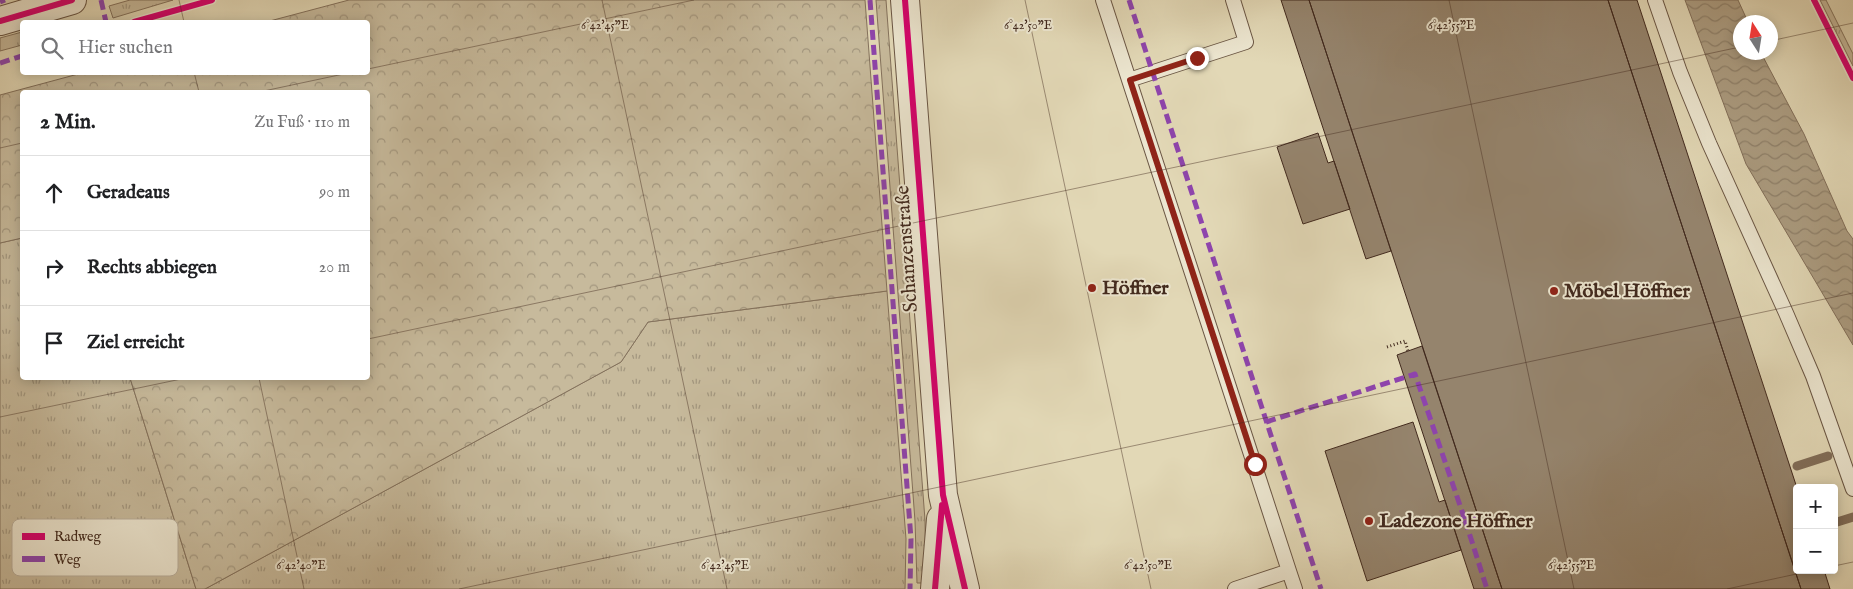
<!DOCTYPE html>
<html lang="de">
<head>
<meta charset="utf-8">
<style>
	body { margin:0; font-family:"IM FELL English",serif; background:#f6f6f6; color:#202124 }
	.controls { position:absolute; right:15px; bottom:15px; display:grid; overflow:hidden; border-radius:5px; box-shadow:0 2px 12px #0003 }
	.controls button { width:45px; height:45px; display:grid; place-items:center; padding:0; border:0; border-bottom:1px solid #e0e0e0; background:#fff; color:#202124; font:25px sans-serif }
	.compass { position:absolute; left:1733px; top:15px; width:45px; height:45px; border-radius:50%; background:#fff; box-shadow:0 2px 12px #0003; rotate:348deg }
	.stop { position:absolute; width:15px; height:15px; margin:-11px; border:4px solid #8f2418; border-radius:50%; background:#fff }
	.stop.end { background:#8f2418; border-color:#fff; box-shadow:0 1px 5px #0008 }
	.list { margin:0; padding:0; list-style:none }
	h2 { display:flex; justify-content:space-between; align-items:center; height:65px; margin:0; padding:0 20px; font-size:21px }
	h2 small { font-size:16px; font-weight:400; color:#757577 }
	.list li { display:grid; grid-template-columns:32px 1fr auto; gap:15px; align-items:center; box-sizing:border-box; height:75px; padding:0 20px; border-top:1px solid #e0e0e0 }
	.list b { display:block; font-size:19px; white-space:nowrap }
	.list em { font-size:16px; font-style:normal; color:#757577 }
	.icon { flex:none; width:28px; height:28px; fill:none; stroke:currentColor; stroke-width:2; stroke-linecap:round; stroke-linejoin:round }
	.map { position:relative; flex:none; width:1853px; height:589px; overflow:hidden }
	.search { position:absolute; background:#fff; box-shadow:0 2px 12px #0003; left:20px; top:20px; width:350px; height:55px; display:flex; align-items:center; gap:12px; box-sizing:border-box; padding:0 18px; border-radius:5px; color:#757577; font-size:19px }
	.panel { position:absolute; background:#fff; box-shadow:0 2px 12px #0003; left:20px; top:90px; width:350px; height:290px; border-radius:5px }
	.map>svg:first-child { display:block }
	.grass { fill:url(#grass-tufts); stroke:#84725d }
	.forest { fill:url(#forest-crowns); stroke:#84725d }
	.water { fill:url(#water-waves); stroke:#826f5a }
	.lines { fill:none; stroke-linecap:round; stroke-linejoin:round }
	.stream { stroke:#826f5a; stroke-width:9 }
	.building { fill:#95846d; stroke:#422a1e }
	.service-casing { stroke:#6a5644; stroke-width:16 }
	.minor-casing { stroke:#6a5644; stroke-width:30 }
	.tertiary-casing { stroke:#6a5644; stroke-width:30 }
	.path { stroke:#422a1e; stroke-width:3; stroke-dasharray:1 2.5; stroke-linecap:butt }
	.service { stroke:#ece6d0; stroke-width:14 }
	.minor { stroke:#ece6d0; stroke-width:28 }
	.tertiary { stroke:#ece6d0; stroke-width:28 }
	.quiet { stroke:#8e44ad; stroke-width:5; stroke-dasharray:10 5; stroke-linecap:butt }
	.cycleway-casing { stroke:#ece6d0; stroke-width:9 }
	.cycleway { stroke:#d6006c; stroke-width:6 }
	.route { stroke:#8f2418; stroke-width:6 }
	.ticks { fill:none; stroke:#422a1e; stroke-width:1; stroke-opacity:0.45 }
	.poi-dot { fill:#8f2418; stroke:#ece6d0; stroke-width:2 }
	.labels { text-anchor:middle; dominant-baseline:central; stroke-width:4; stroke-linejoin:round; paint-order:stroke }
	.street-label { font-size:20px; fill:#422a1e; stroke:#ece6d0 }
	.poi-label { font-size:20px; font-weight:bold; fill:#422a1e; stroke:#ece6d0; text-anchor:start }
	.key { fill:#ece6d0; stroke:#b9ae9b; stroke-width:1 }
	.key-label { font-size:14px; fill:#422a1e }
	.ticks-label { font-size:12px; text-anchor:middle; fill:#422a1e; stroke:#ece6d0; stroke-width:4; stroke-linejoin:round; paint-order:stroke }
</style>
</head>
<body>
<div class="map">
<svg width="1853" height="589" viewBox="0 0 1853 589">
	<defs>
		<pattern id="grass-tufts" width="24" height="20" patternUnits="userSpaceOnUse" patternTransform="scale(1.25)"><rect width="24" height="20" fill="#c7ba9c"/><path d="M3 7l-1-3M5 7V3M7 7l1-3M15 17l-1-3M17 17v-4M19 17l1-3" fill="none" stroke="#a3977f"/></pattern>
		<pattern id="forest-crowns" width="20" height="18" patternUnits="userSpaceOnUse" patternTransform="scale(1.25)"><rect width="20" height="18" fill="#c7ba9c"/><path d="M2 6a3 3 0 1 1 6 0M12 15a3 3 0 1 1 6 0" fill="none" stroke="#a3977f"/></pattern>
		<pattern id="water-waves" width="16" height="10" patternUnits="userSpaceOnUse" patternTransform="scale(1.25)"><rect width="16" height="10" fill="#ac9d82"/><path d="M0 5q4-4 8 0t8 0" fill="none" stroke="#8e806a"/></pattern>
	</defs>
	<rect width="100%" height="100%" fill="#e2d8b6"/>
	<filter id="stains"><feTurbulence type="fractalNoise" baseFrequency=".004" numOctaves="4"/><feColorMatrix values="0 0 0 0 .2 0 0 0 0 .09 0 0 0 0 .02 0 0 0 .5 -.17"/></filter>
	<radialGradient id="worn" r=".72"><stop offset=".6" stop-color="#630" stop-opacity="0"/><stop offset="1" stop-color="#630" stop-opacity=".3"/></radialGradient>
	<path class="grass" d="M130 0H173L113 18 109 6Z
		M876 0H886L918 428 925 520 926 583H917L915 521Z
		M1820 0H1826L1853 54V66Z
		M22 32V45L0 51V38Z
		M22 238V378H130L196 589H0V243Z
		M887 291 906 539 905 589H205L621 362 648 322Z"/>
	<path class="forest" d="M349 0H865L887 291 648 322 621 362 205 589H196L130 378H368V92H22V238L0 243V95L82 73 368 72V22H266Z"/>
	<path class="water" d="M1685 0H1738L1748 22H1740V52L1761 53 1804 134 1847 231 1853 239V345L1746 164Z"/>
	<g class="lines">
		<path class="stream" d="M1797 466 1828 456
			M1834 523 1853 517"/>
	</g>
	<path class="building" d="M1281 0H1309L1391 251 1366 259Z
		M1309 0H1608L1801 589H1502Z
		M1608 0H1637L1797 488V570H1824L1830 589H1801Z
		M1318 133 1328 163 1334 161 1350 209 1303 224 1277 147Z
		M1422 346 1478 516 1502 589H1474L1397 355Z
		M1413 422 1439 502 1445 500 1461 550 1367 581 1325 451Z"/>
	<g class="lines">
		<g class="service-casing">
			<path id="service" d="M1103 0 1289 571 1235 589
				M1655 0 1680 72 1709 143 1786 313 1813 376 1853 489
				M1129 80 1246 42 1233 0
				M1289 571 1295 589"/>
		</g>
		<g class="minor-casing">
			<path id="minor" d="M905 0 943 495 965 589
				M935 589 941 519"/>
		</g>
		<g class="tertiary-casing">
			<path id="tertiary" d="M0 21 72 0"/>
		</g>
		<path class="path" d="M1387 347 1405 341 1408 351"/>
		<use href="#service" class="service"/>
		<use href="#minor" class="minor"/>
		<use href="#tertiary" class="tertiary"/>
		<path class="quiet" d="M101 0 106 22
			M870 0 911 539 910 589
			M1129 0 1321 589
			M0 2 5 0
			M0 63 22 56
			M1266 422 1415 374 1465 520 1478 516
			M1465 520 1487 589"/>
		<g class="cycleway-casing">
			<path id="cycleway" d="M905 0 943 495 965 589
				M1814 0 1853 78
				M0 21 72 0
				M134 22 212 0
				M935 589 942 505"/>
		</g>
		<use href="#cycleway" class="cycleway"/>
	</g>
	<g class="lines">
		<path class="route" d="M1197 58 1130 80 1255 464"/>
	</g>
	<path class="ticks" d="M179 0 184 22M602 0 727 589M1025 0 1151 589M1449 0 1574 589M1770 41 1853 23M368 69 694 0M194 72 199 92M259 92 353 72M0 148 22 143M368 339 1740 47M259 378 304 589M0 417 186 378M1834 566 1853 562M459 589 1853 293M1727 589 1815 570"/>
	<g class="poi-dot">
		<circle cx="1092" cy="288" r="5"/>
		<circle cx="1554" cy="291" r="5"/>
		<circle cx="1369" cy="521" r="5"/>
	</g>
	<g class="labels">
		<g class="street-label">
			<text transform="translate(907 249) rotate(-94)">Schanzenstraße</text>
		</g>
		<g class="poi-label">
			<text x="1102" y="288">Höffner</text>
			<text x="1564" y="291">Möbel Höffner</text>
			<text x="1379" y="521">Ladezone Höffner</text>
		</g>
	</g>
	<rect x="12" y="519" width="166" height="57" rx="8" class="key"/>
	<rect x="22" y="533" width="23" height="7" fill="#d6006c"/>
	<rect x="22" y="556" width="23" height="6" fill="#8e44ad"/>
	<g class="key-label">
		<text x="54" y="541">Radweg</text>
		<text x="54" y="564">Weg</text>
	</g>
	<g class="ticks-label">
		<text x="605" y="29">6°42'45"E</text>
		<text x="1028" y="29">6°42'50"E</text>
		<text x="1451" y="29">6°42'55"E</text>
		<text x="301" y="569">6°42'40"E</text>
		<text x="725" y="569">6°42'45"E</text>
		<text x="1148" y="569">6°42'50"E</text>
		<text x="1571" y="569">6°42'55"E</text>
	</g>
	<rect width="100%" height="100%" filter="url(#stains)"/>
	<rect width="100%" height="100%" fill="url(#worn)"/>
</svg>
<div class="controls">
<button>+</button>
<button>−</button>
</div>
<svg class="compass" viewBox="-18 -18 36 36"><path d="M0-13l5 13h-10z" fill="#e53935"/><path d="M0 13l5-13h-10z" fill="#757577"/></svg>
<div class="stop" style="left:1255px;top:464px"></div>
<div class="stop end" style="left:1197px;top:58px"></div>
<div class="search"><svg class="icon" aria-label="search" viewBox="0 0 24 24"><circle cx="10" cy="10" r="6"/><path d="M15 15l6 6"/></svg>Hier suchen</div>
<section class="panel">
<h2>2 Min.<small>Zu Fuß · 110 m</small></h2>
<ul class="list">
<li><svg class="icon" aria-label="ahead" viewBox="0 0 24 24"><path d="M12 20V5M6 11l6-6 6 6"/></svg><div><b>Geradeaus</b></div><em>90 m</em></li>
<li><svg class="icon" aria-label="right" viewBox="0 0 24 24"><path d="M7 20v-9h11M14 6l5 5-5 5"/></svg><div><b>Rechts abbiegen</b></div><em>20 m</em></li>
<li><svg class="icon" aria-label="arrive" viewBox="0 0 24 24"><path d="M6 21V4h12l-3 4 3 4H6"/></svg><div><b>Ziel erreicht</b></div></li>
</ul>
</section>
</div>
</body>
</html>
